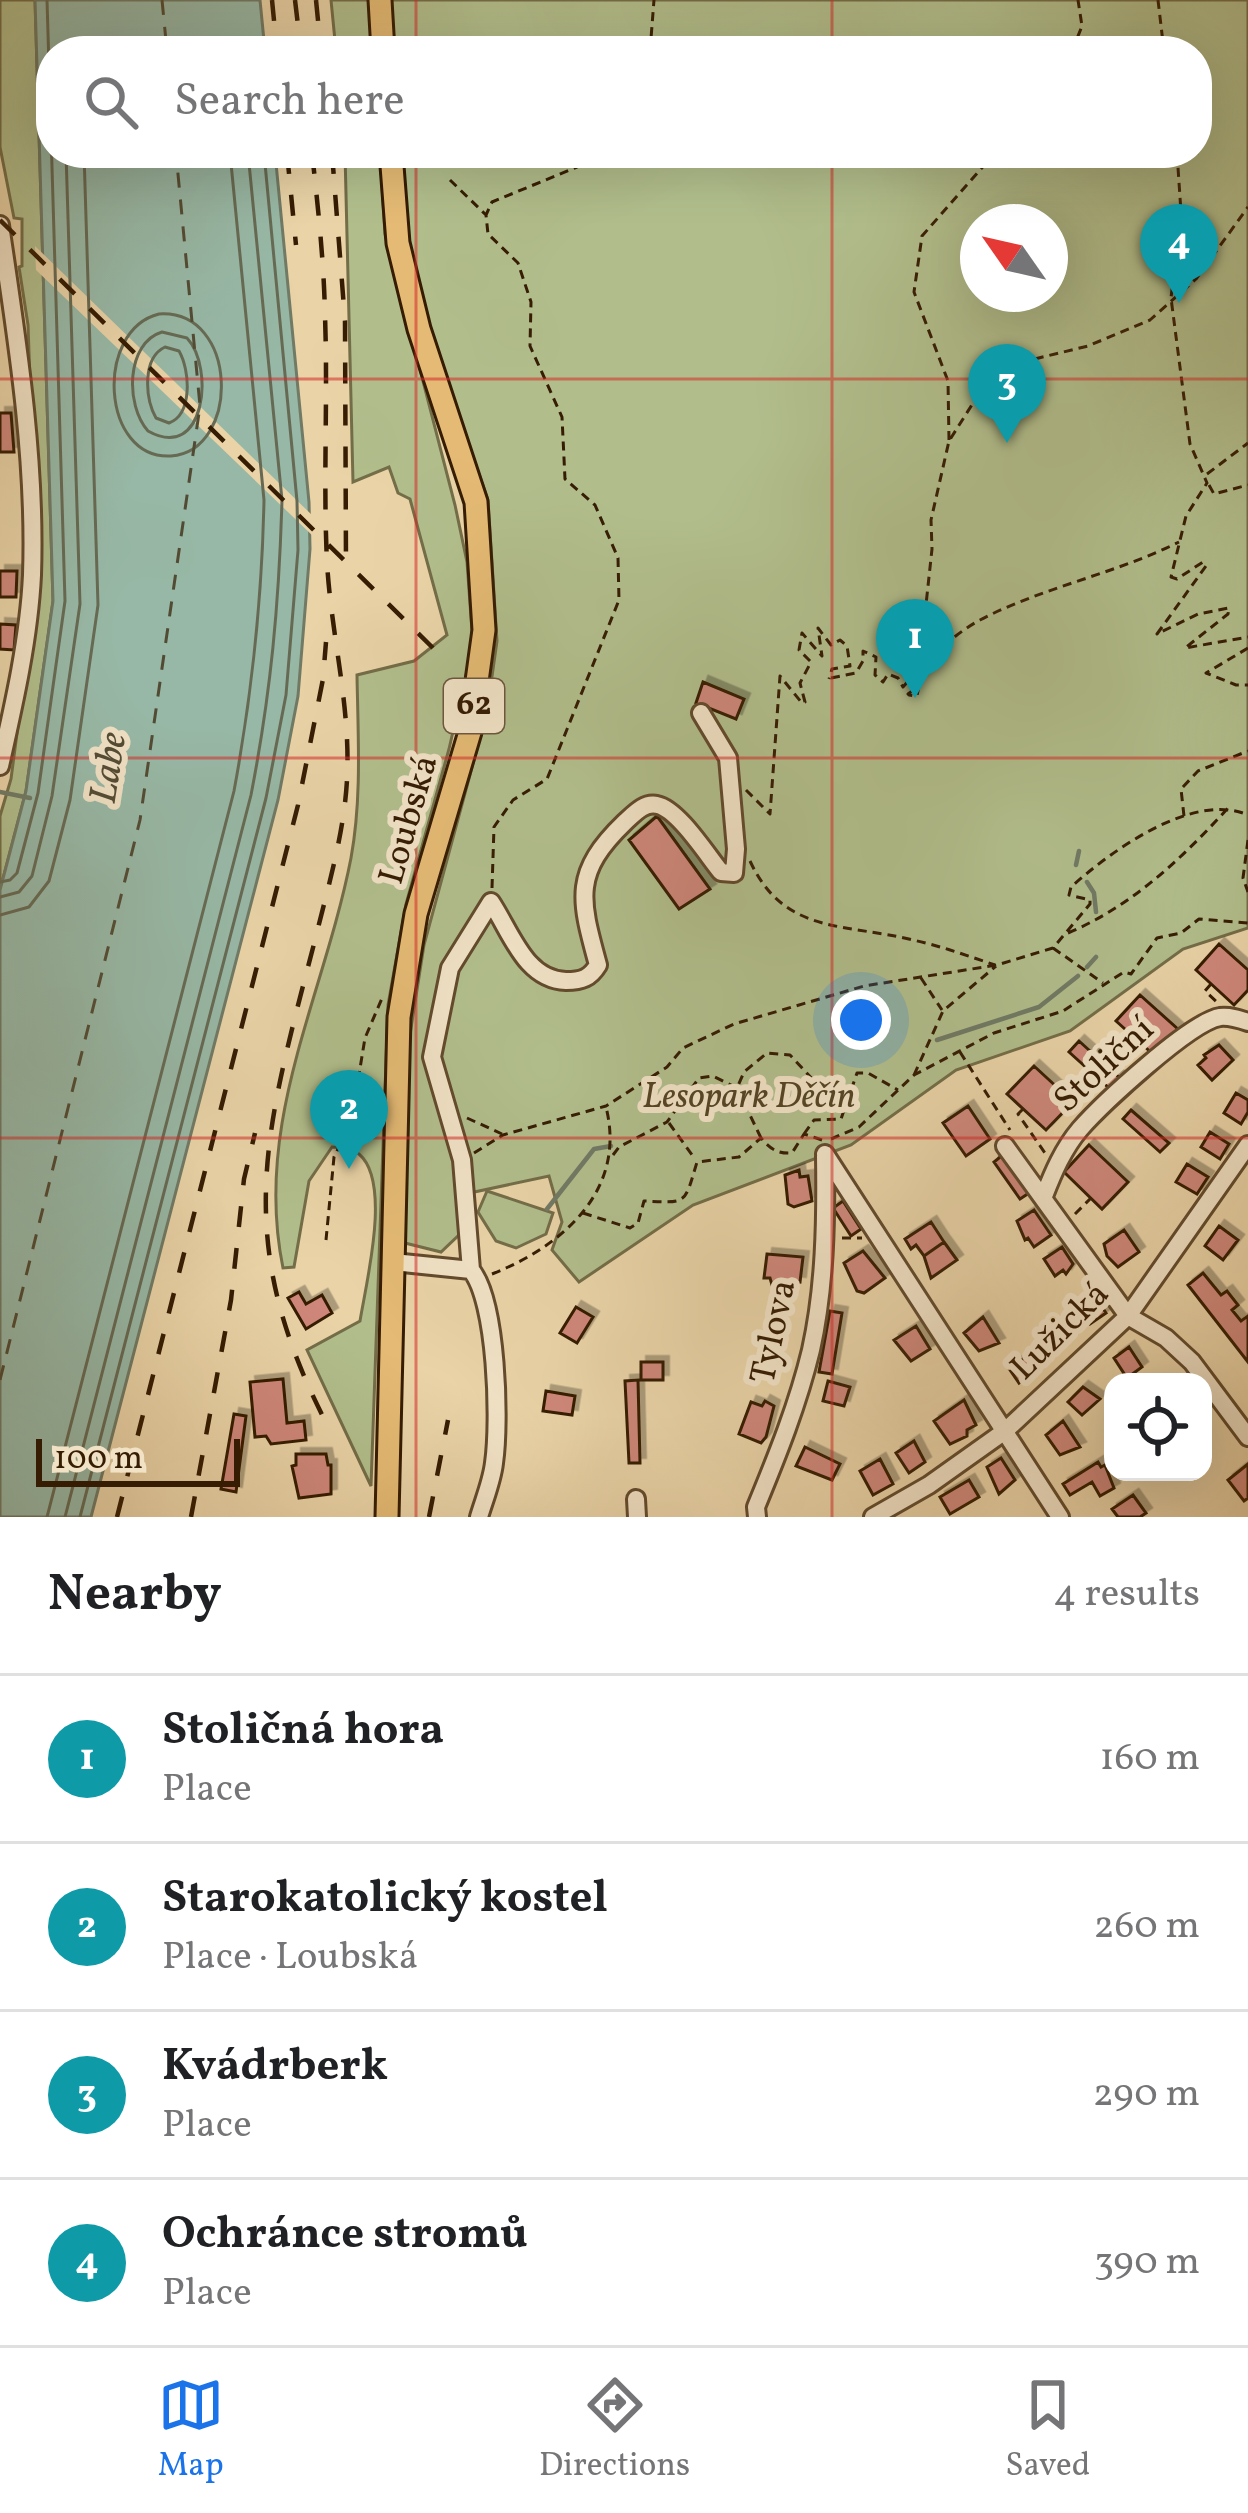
<!DOCTYPE html>
<html lang="en">
<head>
<meta charset="utf-8">
<style>
	body { margin:0; font-family:Vollkorn,serif; background:#f2f2f2; color:#202124 }
	.controls { position:absolute; right:36px; bottom:36px; display:grid; overflow:hidden; border-radius:24px; box-shadow:0 12px 48px #0002 }
	.controls button { width:108px; height:108px; display:grid; place-items:center; padding:0; border:0; border-bottom:3px solid #e0e0e0; background:#fff; color:#202124; font:60px sans-serif }
	.compass { position:absolute; left:960px; top:204px; width:108px; height:108px; border-radius:50%; background:#fff; box-shadow:0 12px 48px #0002; rotate:304deg }
	.scale { position:absolute; left:36px; bottom:30px; width:204px; box-sizing:border-box; padding-left:12px; border:6px solid #351c03; border-top:0; font-size:33px; line-height:42px; white-space:nowrap; color:#351c03; -webkit-text-stroke:9px #f1e2c6; paint-order:stroke }
	.you { position:absolute; left:861px; top:1020px; width:42px; height:42px; margin:-30px; border:9px solid #fff; border-radius:50%; background:#1a73e8; box-shadow:0 0 0 18px #1a73e833 }
	.badge { display:grid; place-items:center; width:78px; height:78px; border-radius:50%; background:#1a73e8; color:#fff; font-size:39px; font-weight:700 }
	.pin { position:absolute; translate:-50% -99px; filter:drop-shadow(0 3px 6px #0008) }
	.pin::after { content:''; position:absolute; top:63px; width:42px; height:36px; background:inherit; clip-path:polygon(0 0,100% 0,50% 100%) }
	.list { margin:0; padding:0; list-style:none }
	h2 { display:flex; justify-content:space-between; align-items:center; height:156px; margin:0; padding:0 48px; font-size:51px }
	h2 small { font-size:39px; font-weight:400; color:#757577 }
	.list li { display:grid; grid-template-columns:78px 1fr auto; gap:36px; align-items:center; box-sizing:border-box; height:168px; padding:0 48px; border-top:3px solid #e0e0e0 }
	.list b { display:block; font-size:45px; white-space:nowrap }
	.list p { margin:0; font-size:39px; white-space:nowrap; color:#757577 }
	.list em { font-size:39px; font-style:normal; color:#757577 }
	.icon { flex:none; width:66px; height:66px; fill:none; stroke:currentColor; stroke-width:2; stroke-linecap:round; stroke-linejoin:round }
	.map { position:relative; flex:none; width:1248px; height:1517px; overflow:hidden }
	.search { position:absolute; background:#fff; box-shadow:0 12px 48px #0002; left:36px; right:36px; top:36px; height:132px; display:flex; align-items:center; gap:30px; box-sizing:border-box; padding:0 42px; border-radius:48px; color:#757577; font-size:45px }
	.sheet { height:828px; background:#fff }
	nav { display:flex; justify-content:space-around; align-items:center; box-sizing:border-box; height:168px; border-top:3px solid #e0e0e0; background:#fff; font-size:33px; color:#757577 }
	nav a { display:grid; justify-items:center; gap:6px }
	nav .on { color:#1a73e8 }
	.map>svg:first-child { display:block }
	.green { fill:#b1be8c; stroke:#736d48; stroke-width:3; fill-rule:evenodd }
	.water { fill:#97b8a6; stroke:#707a65; stroke-width:3 }
	.pier { fill:#e9d3a7 }
	.lines { fill:none; stroke-linecap:round; stroke-linejoin:round }
	.shore { stroke:#666a54; stroke-width:3 }
	.stream { stroke:#707a65; stroke-width:4.5 }
	.ferry { stroke:#524b34; stroke-width:3; stroke-dasharray:15 12; stroke-linecap:butt }
	.building { fill:#ce877a; stroke:#351c03; stroke-width:3; filter:url(#shadow) }
	.minor-casing { stroke:#624a2c; stroke-width:22 }
	.major-casing { stroke:#351c03; stroke-width:27 }
	.path { stroke:#351c03; stroke-width:3; stroke-dasharray:9 6; stroke-linecap:butt }
	.minor { stroke:#f1e2c6; stroke-width:16 }
	.major { stroke:#e4ba74; stroke-width:21 }
	.rail { stroke:#351c03; stroke-width:4.5; stroke-dasharray:21 21; stroke-linecap:butt }
	.grid { fill:none; stroke:#d62828; stroke-width:3; stroke-opacity:0.55 }
	.labels { text-anchor:middle; dominant-baseline:central; stroke-width:12; stroke-linejoin:round; paint-order:stroke }
	.shield { fill:#f1e2c6; stroke:#6d573e; stroke-width:3 }
	.shield-label { font-size:33px; font-weight:bold; fill:#351c03 }
	.street-label { font-size:36px; fill:#351c03; stroke:#f1e2c6 }
	.park-label { font-size:36px; font-style:italic; fill:#544425; stroke:#f1e2c6 }
	.water-label { font-size:39px; font-style:italic; fill:#524b34; stroke:#f1e2c6 }
</style>
</head>
<body>
<div class="map">
<svg width="1248" height="1517" viewBox="0 0 1248 1517">
	<defs>
		<filter id="shadow"><feDropShadow dx="5.5" dy="-5.5" stdDeviation="0" flood-color="#0004"/></filter>
	</defs>
	<rect width="100%" height="100%" fill="#e9d3a7"/>
	<filter id="stains"><feTurbulence type="fractalNoise" baseFrequency=".00167" numOctaves="4"/><feColorMatrix values="0 0 0 0 .2 0 0 0 0 .09 0 0 0 0 .02 0 0 0 .5 -.17"/></filter>
	<radialGradient id="worn" r=".72"><stop offset=".6" stop-color="#630" stop-opacity="0"/><stop offset="1" stop-color="#630" stop-opacity=".3"/></radialGradient>
	<path class="green" d="M0 0H35L53 601 26 791 0 890V816L11 779 37 581 28 325 19 267 22 266V219L14 218 0 147Z
		M331 0H370L373 51H336Z
		M389 0H1248V928L1183 949 1070 1031 956 1070 851 1145 693 1205 579 1282 552 1250 562 1222 549 1176 465 1194 462 1232 441 1252 405 1243 409 1041 424 945 487 712 497 641 488 500 428 329 406 234 400 153H1197V51H392ZM978 222H1050V294H978Z
		M345 153H380L385 234 455 505 467 562 473 645 449 749 406 904 388 1005 371 1486 307 1350 360 1321C366 1283 392 1182 359 1154 351 1148 342 1148 332 1147L309 1181 294 1267 283 1268C253 1122 324 997 351 858 362 798 358 736 357 675L414 661 447 635 410 499 398 493 389 467 353 482Z
		M487 1191 553 1213 546 1234 516 1248 496 1241 478 1212Z"/>
	<path class="water" d="M35 0H260L265 51H51V153H275L309 502 310 549 298 696 278 800 91 1517H0V890L26 791 53 601Z"/>
	<path class="pier" d="M35 246 315 518V538L36 270Z"/>
	<g class="lines">
		<path class="shore" d="M159 314C239 309 241 451 171 456 101 460 94 330 159 314Z
			M162 332 187 338C215 368 205 463 148 431 125 405 126 343 162 332Z
			M165 347 179 351C190 370 193 414 169 423L156 418C145 398 142 358 165 347Z
			M0 882 10 880 17 873 38 793 65 601 47 0
			M0 897 19 892 32 876 52 796 80 604 66 153
			M0 915 29 907 49 881 70 800 98 605 84 153
			M47 1517 234 791C252 694 262 599 264 500L230 153
			M65 1517 251 795C271 692 279 604 282 500L248 153
			M80 1517 266 798 286 695 298 550 297 501 264 153"/>
		<path class="stream" d="M0 792 30 798
			M1076 865 1079 851
			M1087 882 1094 893 1096 912
			M1087 967 1096 957
			M937 1040 1039 1007 1078 976
			M547 1209 594 1149 611 1146"/>
		<path class="ferry" d="M162 0 167 51
			M0 1380 140 820 200 406 176 153"/>
	</g>
	<path class="building" d="M0 413H11L14 452H0Z
		M0 571H17L16 597H0Z
		M0 624 16 625 14 650 0 649Z
		M703 682 744 699 736 719 696 703Z
		M657 816 710 889 679 909 629 840Z
		M1219 944 1248 970V990L1234 1005 1196 970Z
		M1140 995 1179 1030 1155 1056 1116 1021Z
		M1079 1041 1121 1079 1111 1090 1069 1052Z
		M1219 1045 1233 1060 1212 1080 1198 1065 1206 1058 1204 1055Z
		M1034 1066 1073 1102 1046 1130 1007 1094Z
		M1236 1093 1248 1100V1112L1241 1124 1224 1113Z
		M968 1106 990 1139 966 1156 943 1123Z
		M1131 1110 1169 1143 1160 1152 1123 1119Z
		M1210 1132 1229 1144 1220 1159 1201 1147Z
		M1089 1145 1128 1182 1102 1209 1064 1172Z
		M1005 1153 1032 1191 1020 1199 994 1162Z
		M1187 1164 1208 1177 1197 1194 1176 1182Z
		M799 1170 800 1177 808 1176 812 1201 794 1207 788 1204 785 1175Z
		M843 1201 861 1229 851 1236 833 1208Z
		M1034 1210 1051 1235 1034 1247 1028 1238 1025 1240 1017 1221Z
		M931 1222 944 1242 924 1256 916 1245 911 1249 905 1239Z
		M1219 1226 1238 1240 1223 1260 1205 1246Z
		M1124 1230 1139 1252 1118 1267 1107 1256 1104 1244Z
		M944 1242 957 1260 931 1278 924 1256Z
		M1062 1247 1073 1264 1066 1274 1063 1270 1055 1276 1044 1259Z
		M863 1251 885 1278 864 1293 857 1291 844 1263Z
		M767 1254 803 1257 800 1282 782 1280 780 1285H772L770 1278H764Z
		M1203 1273 1221 1295 1227 1291 1238 1305 1232 1310 1241 1321 1248 1316V1362L1188 1285Z
		M1092 1291 1106 1313 1090 1324 1075 1302Z
		M299 1292 306 1304 322 1295 332 1313 306 1329 288 1298Z
		M576 1307 593 1317 577 1343 560 1333Z
		M830 1311 842 1313 832 1374 819 1372Z
		M983 1317 999 1343 979 1351 964 1333Z
		M916 1326 930 1349 911 1361 894 1340Z
		M1129 1347 1142 1367 1127 1378 1114 1358Z
		M1030 1355 1038 1368 1019 1383 1008 1367Z
		M641 1362H663V1380H641Z
		M283 1379 287 1423 304 1421 306 1440 271 1444 266 1436 255 1437 250 1382Z
		M638 1380 640 1463H629L625 1381Z
		M828 1381 850 1387 844 1406 823 1401Z
		M1083 1387 1100 1399 1082 1415 1068 1402Z
		M546 1391 575 1396 572 1415 543 1411Z
		M964 1400 976 1425 967 1430V1436L950 1444 934 1421Z
		M765 1401 774 1406 766 1437 761 1443 739 1434 751 1402 762 1406Z
		M234 1414 246 1416 236 1492 221 1489Z
		M1063 1421 1080 1447 1060 1455 1046 1435Z
		M914 1441 925 1462 909 1473 896 1453Z
		M805 1447 840 1464 832 1480 796 1466Z
		M296 1454H326L328 1465H331V1494L299 1498 292 1466 296 1465Z
		M1001 1458 1015 1480 999 1494 987 1467Z
		M880 1459 893 1484 873 1495 860 1471Z
		M1098 1462 1101 1467 1105 1465 1114 1488 1100 1496 1092 1482 1070 1495 1063 1484Z
		M1248 1464V1498L1244 1501 1228 1480Z
		M969 1480 979 1497 950 1514 940 1497Z
		M1133 1495 1146 1513 1140 1517H1118L1112 1509Z"/>
	<g class="lines">
		<g class="minor-casing">
			<path id="minor" d="M0 225C17 340 36 458 32 575 29 638 14 704 0 766
				M1005 1146 1128 1316 1166 1338 1192 1362 1248 1437
				M825 1154 1060 1517
				M1044 1196C1053 1173 1063 1149 1080 1129 1102 1104 1190 1022 1220 1017 1230 1016 1239 1019 1248 1022
				M393 1262 471 1270C497 1301 500 1422 494 1463 492 1481 484 1500 479 1517
				M471 1270 462 1160 432 1057 450 968 491 902C511 932 525 980 566 981 582 981 590 978 598 965 580 899 572 873 625 822 634 814 644 802 657 805 678 809 707 855 721 872L734 873 736 849 728 758 701 713
				M636 1499 637 1517
				M757 1517 756 1507C777 1456 798 1404 811 1350 825 1287 826 1221 825 1156
				M873 1517 929 1485 1005 1431 1128 1316 1248 1145"/>
		</g>
		<g class="major-casing">
			<path id="major" d="M380 0 383 51
				M387 1517 399 1017 416 914 470 732 484 630 476 502 419 329 398 243 391 153"/>
		</g>
		<path class="path" d="M1158 0 1164 51
			M650 51 654 0
			M1072 51 1082 26 1078 0
			M1177 153 1181 212 1171 298 1190 444 1207 483 1186 516 1171 577 1177 579 1203 562 1206 566 1157 634 1198 614 1229 608 1228 614 1185 648 1248 637
			M450 180 486 215
			M949 440 948 381 914 292 922 236 995 153
			M1207 474 1248 443
			M1209 485 1214 494 1248 485
			M1248 648 1206 673 1236 685H1248
			M913 674 921 651 932 549 931 520 949 441 975 400 1014 364 1088 346 1150 320 1196 279 1248 207
			M831 678 856 673 863 661V651L876 657 875 675 883 682 888 674 898 678 903 687C924 663 952 635 980 620 1043 587 1115 574 1179 542
			M919 686 917 696 909 695 908 694Z
			M746 790 770 814 780 676 802 703 805 702 800 683 811 662 799 650 802 633 822 656 818 628 831 645 840 640 847 646 850 666 832 669 829 679
			M1184 816 1181 789 1198 771 1248 751
			M1248 840 1243 878 1248 892
			M750 861C784 935 845 923 913 940 941 946 968 956 995 965
			M492 888 494 827 513 800 547 779 619 600 618 558 595 505 565 479 562 417 530 346 531 302 518 263 488 234 486 215 492 202 577 167 587 153
			M1068 933C1134 905 1182 858 1229 807
			M1053 948 1103 983
			M921 978 942 1010
			M1211 984 1205 991 1219 1004
			M1131 1034 1125 1041 1140 1054
			M960 1052 1010 1130
			M914 1075 943 1011 996 966
			M1023 1109 1018 1114 1047 1156
			M467 1118 502 1134
			M669 1123 695 1159
			M804 1134 814 1120 841 1119 857 1073H868L898 1090
			M761 1138 737 1088 744 1072 767 1053 790 1055 844 1113
			M831 1139 859 1127 914 1075 994 1033 1063 1011 1124 972 1131 974 1157 938 1181 933 1199 919 1248 923
			M474 1153 503 1135 606 1106 667 1067 683 1048 734 1024 864 986 997 965 1053 948 1090 904V900L1069 895 1071 887C1111 851 1193 791 1248 815
			M613 1155 619 1147 667 1122 699 1078 713 1076 735 1087
			M583 1213 630 1228 638 1223 644 1201C688 1203 684 1205 697 1162L739 1157 761 1138C770 1149 778 1154 792 1153L804 1134 822 1140
			M1075 1214 1091 1198
			M842 1238H862
			M326 1240 334 1157 351 1123 365 1038 383 996
			M492 1274C563 1246 627 1190 606 1107"/>
		<use href="#minor" class="minor"/>
		<use href="#major" class="major"/>
		<path class="rail" d="M272 0 277 51
			M295 0 301 51
			M316 0 321 51
			M287 153 296 245
			M312 153C318 207 324 262 325 316 328 398 323 481 327 562 331 635 351 706 347 780 344 834 328 887 315 940 264 1136 230 1242 331 1432
			M332 153 345 321 346 566
			M0 220 433 648
			M117 1517 298 805 323 679 326 642
			M191 1517 231 1300 244 1179 255 1133
			M429 1517 448 1420"/>
	</g>
	<path class="grid" d="M416 0V51M832 0V51M416 153V1517M832 153V1517M0 379H1248M0 758H1248M0 1138H1248"/>
	<g class="labels">
		<rect class="shield" x="444" y="679" width="60" height="54" rx="9"/>
		<g class="shield-label">
			<text x="474" y="706">62</text>
		</g>
		<g class="street-label">
			<text transform="translate(410 820) rotate(-74)">Loubská</text>
			<text transform="translate(1105 1066) rotate(-43)">Stoliční</text>
			<text transform="translate(775 1332) rotate(-78)">Tylova</text>
			<text transform="translate(1061 1332) rotate(-45)">Lužická</text>
		</g>
		<g class="park-label">
			<text x="749" y="1098">Lesopark Děčín</text>
		</g>
		<g class="water-label">
			<text transform="translate(110 768) rotate(-81)">Labe</text>
		</g>
	</g>
	<rect width="100%" height="100%" filter="url(#stains)"/>
	<rect width="100%" height="100%" fill="url(#worn)"/>
</svg>
<div class="controls">
<button><svg class="icon" aria-label="locate" viewBox="0 0 24 24"><circle cx="12" cy="12" r="6"/><path d="M12 2v4M12 18v4M2 12h4M18 12h4"/></svg></button>
</div>
<svg class="compass" viewBox="-18 -18 36 36"><path d="M0-13l5 13h-10z" fill="#e53935"/><path d="M0 13l5-13h-10z" fill="#757577"/></svg>
<div class="scale">100 m</div>
<div class="you"></div>
<div class="pin badge" style="left:915px;top:698px;background:#0f9aa8">1</div>
<div class="pin badge" style="left:349px;top:1169px;background:#0f9aa8">2</div>
<div class="pin badge" style="left:1007px;top:443px;background:#0f9aa8">3</div>
<div class="pin badge" style="left:1179px;top:303px;background:#0f9aa8">4</div>
<div class="search"><svg class="icon" aria-label="search" viewBox="0 0 24 24"><circle cx="10" cy="10" r="6"/><path d="M15 15l6 6"/></svg>Search here</div>
</div>
<section class="sheet">
<h2>Nearby<small>4 results</small></h2>
<ul class="list">
<li><span class="badge" style="background:#0f9aa8">1</span><div><b>Stoličná hora</b><p>Place</p></div><em>160 m</em></li>
<li><span class="badge" style="background:#0f9aa8">2</span><div><b>Starokatolický kostel</b><p>Place · Loubská</p></div><em>260 m</em></li>
<li><span class="badge" style="background:#0f9aa8">3</span><div><b>Kvádrberk</b><p>Place</p></div><em>290 m</em></li>
<li><span class="badge" style="background:#0f9aa8">4</span><div><b>Ochránce stromů</b><p>Place</p></div><em>390 m</em></li>
</ul>
</section>
<nav>
<a class="on"><svg class="icon" aria-label="map" viewBox="0 0 24 24"><path d="M3 6l6-2 6 2 6-2v14l-6 2-6-2-6 2zM9 4v14M15 6v14"/></svg>Map</a>
<a><svg class="icon" aria-label="directions" viewBox="0 0 24 24"><path d="M12 3l9 9-9 9-9-9zM9 14v-3h6M13 9l2 2-2 2"/></svg>Directions</a>
<a><svg class="icon" aria-label="saved" viewBox="0 0 24 24"><path d="M7 4h10v16l-5-4-5 4z"/></svg>Saved</a>
</nav>
</body>
</html>
